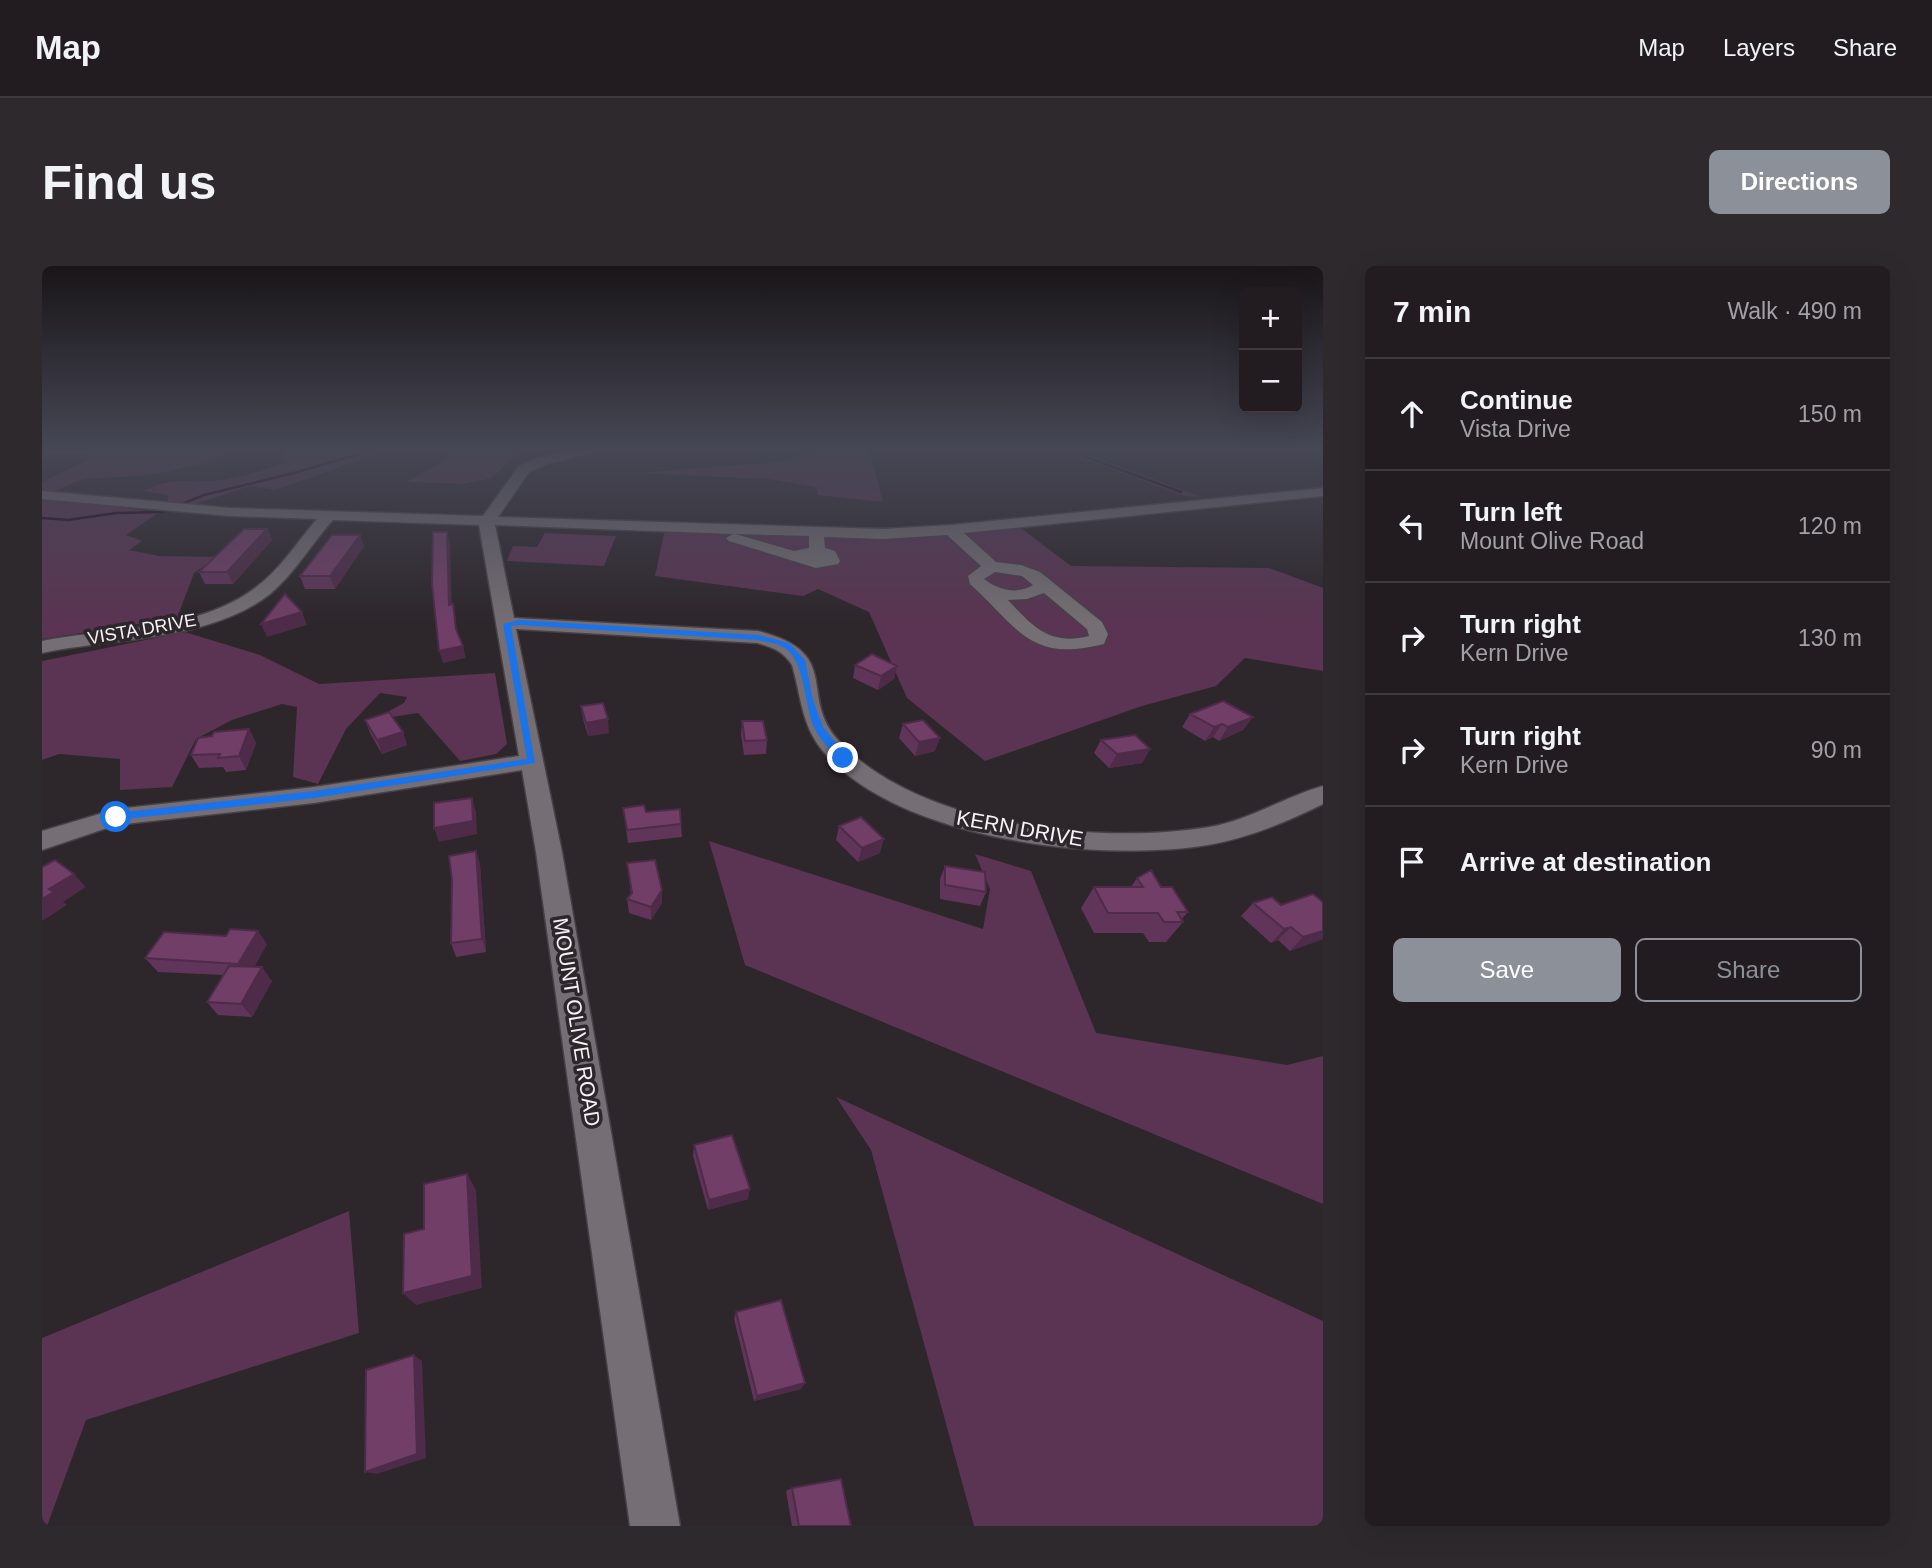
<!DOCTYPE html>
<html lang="en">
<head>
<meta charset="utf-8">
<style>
	body { margin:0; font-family:Helvetica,sans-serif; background:#2e292d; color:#f1f3f6 }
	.controls { position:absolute; right:21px; top:21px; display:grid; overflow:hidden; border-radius:10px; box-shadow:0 7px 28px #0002 }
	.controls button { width:63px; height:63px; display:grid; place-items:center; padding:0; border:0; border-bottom:2px solid #3f3a3e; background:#221c20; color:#f1f3f6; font:35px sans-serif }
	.stop { position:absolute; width:21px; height:21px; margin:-16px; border:5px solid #1a73e8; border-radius:50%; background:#fff }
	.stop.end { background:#1a73e8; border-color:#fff; box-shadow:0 2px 7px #0008 }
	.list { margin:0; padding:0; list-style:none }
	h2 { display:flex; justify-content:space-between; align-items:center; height:91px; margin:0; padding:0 28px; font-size:30px }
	h2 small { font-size:23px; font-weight:400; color:#a2a1a5 }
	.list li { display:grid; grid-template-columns:46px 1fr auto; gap:21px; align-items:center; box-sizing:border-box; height:112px; padding:0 28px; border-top:2px solid #3f3a3e }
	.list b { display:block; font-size:26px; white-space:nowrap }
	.list p { margin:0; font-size:23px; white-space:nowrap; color:#a2a1a5 }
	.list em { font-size:23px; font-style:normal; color:#a2a1a5 }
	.actions { display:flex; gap:14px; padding:21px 28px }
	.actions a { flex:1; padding:16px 0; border:2px solid #8c9099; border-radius:10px; text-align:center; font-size:24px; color:#8c9099 }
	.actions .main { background:#8c9099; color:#fff }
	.icon { flex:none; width:38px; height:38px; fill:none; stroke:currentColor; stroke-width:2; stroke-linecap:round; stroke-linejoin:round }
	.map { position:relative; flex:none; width:1281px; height:1260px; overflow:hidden; border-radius:10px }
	header { display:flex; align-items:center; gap:42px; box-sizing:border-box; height:98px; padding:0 35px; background:#221c20; border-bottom:2px solid #3f3a3e }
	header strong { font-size:33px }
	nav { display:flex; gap:38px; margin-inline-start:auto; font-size:24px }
	.intro { display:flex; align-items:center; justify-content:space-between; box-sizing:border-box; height:168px; padding:0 42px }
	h1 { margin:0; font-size:49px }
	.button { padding:18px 32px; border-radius:10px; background:#8c9099; color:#fff; font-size:24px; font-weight:700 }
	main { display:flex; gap:42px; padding:0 42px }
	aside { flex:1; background:#221c20; border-radius:10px; box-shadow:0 7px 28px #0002 }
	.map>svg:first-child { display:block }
	.green { fill:#5a3452 }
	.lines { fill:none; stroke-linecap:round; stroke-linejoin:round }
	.stream { stroke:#20011b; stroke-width:2.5 }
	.minor-casing { stroke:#464146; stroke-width:3 }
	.minor { fill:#756e74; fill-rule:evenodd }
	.wall { fill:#603559 }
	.shaded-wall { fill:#4e2b48 }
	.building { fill:#703e67; stroke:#4e2b48; stroke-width:2 }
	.route { fill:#1a73e8 }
	.labels { text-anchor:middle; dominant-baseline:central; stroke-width:7; stroke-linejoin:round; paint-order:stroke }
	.far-street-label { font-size:18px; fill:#f6f2f5; stroke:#2d262b }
	.street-label { font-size:21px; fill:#f6f2f5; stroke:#2d262b }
</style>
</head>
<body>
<header>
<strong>Map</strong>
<nav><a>Map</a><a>Layers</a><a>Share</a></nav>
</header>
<div class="intro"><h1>Find us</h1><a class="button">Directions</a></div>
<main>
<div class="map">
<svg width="1281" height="1260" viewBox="0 0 1281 1260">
	<rect width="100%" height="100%" fill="#2d262b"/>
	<path class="green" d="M0 181H216L188 186 170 195 109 209 41 213 10 226H0V216L48 193 46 189H0Z
		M254 181H355L233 224 208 220 150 239 126 238V229L101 225C129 211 141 217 171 215 196 213 222 204 245 196L240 187Z
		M382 181H480L450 212 422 218 365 216 410 190Z
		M781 181H826L841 236 776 229 774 221 726 213 598 207 745 195Z
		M1010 181H1025L1159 231 1142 230Z
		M0 234 56 238 116 247 84 269 100 275 87 284 117 290 175 291 152 307 135 352 0 373Z
		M976 260 1029 300 1227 302 1281 322V405L1203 392 1174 420 1100 440 943 495 865 432 827 346 776 323 761 330 613 310 623 263 776 269Z
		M503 267 574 270 562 300 465 295 471 280 495 281Z
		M143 366 218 389 277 418 453 407 465 478 454 488 418 495 376 447 330 454 362 437 365 431 338 427 304 463 276 518 251 511 255 441 240 438 190 454 154 473 130 521 78 524V493L17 488 0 494V395Z
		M667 575 941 663 948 623 933 588 989 605 1054 767 1245 799 1281 790V938L703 699Z
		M794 831 1281 1055V1260H932L829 884Z
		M307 945 317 1067 44 1154 5 1260H0V1072Z"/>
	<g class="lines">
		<path class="stream" d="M1017 181 1139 226
			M0 252 26 254 74 247 120 246 162 229 252 207 340 181"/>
		<g class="minor-casing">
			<path id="minor" d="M545 181H569L505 198 487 206 456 251 841 263 909 259 1281 222V230L922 267 954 296 979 299 998 306 1060 356 1066 368 1062 378C987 397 977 362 928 318L926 310 939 300 905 269 841 273 782 271 783 282 793 285 798 295 796 298 774 302 687 275 684 272 691 268 453 259 472 352 716 365C803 387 755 430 797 475 876 561 1057 579 1167 561 1208 554 1242 531 1281 520V538C1245 556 1206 572 1166 579 1057 597 854 574 780 484 759 458 759 429 750 399 741 385 730 381 715 377L474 363 520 586 638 1260H588L494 586 480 504 272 537 74 559 0 584V565L74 543 272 521 477 490 437 259 291 254C269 278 253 307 228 328 169 375 71 372 0 387V375C70 361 154 366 213 322 238 304 255 276 275 253L188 250 0 233V225L188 242 441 250 477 200 496 192ZM693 268 767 270V282L752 285ZM953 306 980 310 991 319C975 329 956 324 942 313ZM1002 327 1045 363 1047 370C1008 380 991 361 966 334L985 333Z"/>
		</g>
		<use href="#minor" class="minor"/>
	</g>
	<path class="wall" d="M225 263 230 274 191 318H163L157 306Z
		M322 280 293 323H263L258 310Z
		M813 399 855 400 852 413 836 424 811 412Z
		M539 440 567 467 546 470 541 453Z
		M1148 448 1211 451 1201 464 1177 475 1171 471 1163 475 1140 461Z
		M323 454 361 466 365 479 340 488 328 467Z
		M700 455 725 474 724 488 702 489 699 469Z
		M861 458 893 485 873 490 857 472Z
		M207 463 214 477 204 504 184 506 181 501 157 502 149 489 170 470Z
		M1059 474 1108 483 1100 497 1067 502 1052 487Z
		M581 542 604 546 639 558 640 571 586 577Z
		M797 560 838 587 816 596 794 574Z
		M434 585 438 599 444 686 414 691 409 677Z
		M585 597 620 624V637L609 654 587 647 585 633 589 628Z
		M903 600 944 626 938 640 898 633V613Z
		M1095 612 1119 621 1146 646 1139 654 1141 656 1124 676H1107L1101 667H1052L1039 642 1052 621H1089Z
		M1281 636V673L1248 685 1236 674 1229 677 1199 650 1211 637 1239 639Z
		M225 678 212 701 230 715 210 751 176 749 165 736 181 709 116 706 103 692Z
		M652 879 706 933 666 944 651 890Z
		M694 1046 759 1123 712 1135 692 1053Z
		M750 1222 809 1260H750L744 1225Z"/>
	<path class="shaded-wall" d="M225 263 230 274 191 318 185 306Z
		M405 266 408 277 410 351 407 339Z
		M318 269 322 280 293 323 288 310Z
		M260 346 265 359 225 371 219 358Z
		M421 380 424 392 401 397 397 385Z
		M855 400 852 413 836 424 839 410Z
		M1211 451 1201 464 1177 475 1186 461Z
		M566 453 567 467 546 470 544 457Z
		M1180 458 1171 471 1163 475 1172 461Z
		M207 463 214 477 204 504 197 490Z
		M361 466 365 479 340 488 335 474Z
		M898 472 893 485 873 490 877 476Z
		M1108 483 1100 497 1067 502 1075 488Z
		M430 532 434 546 435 568 397 576 392 562Z
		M842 573 838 587 816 596 820 582Z
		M434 585 438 599 444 686 440 673Z
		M32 608 44 621 21 636 25 639 0 655V633L7 623Z
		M620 624V637L609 654V641Z
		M1249 661 1236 674 1229 677 1242 663Z
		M216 665 225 678 206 711 196 698Z
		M1281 665V673L1248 685 1261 671Z
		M220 701 230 715 210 751 199 738Z
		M425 908 434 924 440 1022 374 1039 361 1027Z
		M708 923 706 933 666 944 667 934Z
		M372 1089 380 1095 384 1192 335 1208 323 1206Z
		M763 1117 759 1123 712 1135 715 1130Z"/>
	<path class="building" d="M202 263H225L185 306H157Z
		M391 266H405L407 339 411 338 414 363 421 380 397 385 390 318Z
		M290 269H318L288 310H258Z
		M243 328 260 346 219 358Z
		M830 388 855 400 839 410 813 399Z
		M1181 435 1211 451 1186 461 1180 458 1172 461 1148 448Z
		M561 437 566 453 544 457 539 440Z
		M347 446 361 466 335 474 323 454Z
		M881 454 898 472 877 476 861 458Z
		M700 455H721L725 474 703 475Z
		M207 463 197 490 176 492 178 488 149 489 156 472 170 470 172 466Z
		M1093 469 1108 483 1075 488 1059 474Z
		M430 532 431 555 392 562V537Z
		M602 539 604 546 638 543 639 558 585 564 581 542Z
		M819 551 842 573 820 582 797 560Z
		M434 585 440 673 409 677 410 614 407 590Z
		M13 594 32 608 7 623 12 626 0 633V601Z
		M613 594 620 624 609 641 585 633 590 627 585 597Z
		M903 600 943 606 944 626 903 619Z
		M1109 604 1119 621H1130L1146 646H1135L1141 656H1122L1116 647H1066L1052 621H1101L1095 612Z
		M1271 628 1281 636V665L1261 671 1249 661 1242 663 1211 637 1230 631 1239 639Z
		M188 663 216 665 196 698 103 692 122 666 184 670Z
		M187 700 220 701 199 738 165 736Z
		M690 869 708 923 667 934 652 879Z
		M425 908 430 1010 361 1027 362 968 382 963V918Z
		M739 1034 763 1117 715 1130 694 1046Z
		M372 1089 375 1188 323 1206 324 1104Z
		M799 1213 809 1260H757L750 1222Z"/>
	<linearGradient id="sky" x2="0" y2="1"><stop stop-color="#191518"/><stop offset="0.51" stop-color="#464755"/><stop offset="1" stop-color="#464755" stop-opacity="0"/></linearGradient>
	<rect width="1281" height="358" fill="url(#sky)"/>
	<path class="route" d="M478 354 716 369 747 377 763 394 771 434 781 461 806 492 798 494C787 483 777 473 771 459 762 435 763 396 743 382 736 377 724 376 716 374L478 359 469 360 493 497 272 532 74 554 69 551 74 547 272 525 485 493 461 358Z"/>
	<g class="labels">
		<g class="far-street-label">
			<text transform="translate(100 363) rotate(-10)">VISTA DRIVE</text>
		</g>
		<g class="street-label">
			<text transform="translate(978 562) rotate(10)">KERN DRIVE</text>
			<text transform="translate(535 756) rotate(81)">MOUNT OLIVE ROAD</text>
		</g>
	</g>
</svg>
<div class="controls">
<button>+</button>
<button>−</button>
</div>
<div class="stop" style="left:74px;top:551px"></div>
<div class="stop end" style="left:801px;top:492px"></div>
</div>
<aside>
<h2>7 min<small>Walk · 490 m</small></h2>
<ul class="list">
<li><svg class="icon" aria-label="ahead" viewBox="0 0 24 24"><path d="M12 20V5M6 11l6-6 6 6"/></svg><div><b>Continue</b><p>Vista Drive</p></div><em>150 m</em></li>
<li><svg class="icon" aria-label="left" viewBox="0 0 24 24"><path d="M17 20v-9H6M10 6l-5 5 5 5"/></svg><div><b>Turn left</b><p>Mount Olive Road</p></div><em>120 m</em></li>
<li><svg class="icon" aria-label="right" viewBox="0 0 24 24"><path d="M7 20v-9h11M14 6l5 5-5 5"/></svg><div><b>Turn right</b><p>Kern Drive</p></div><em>130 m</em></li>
<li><svg class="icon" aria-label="right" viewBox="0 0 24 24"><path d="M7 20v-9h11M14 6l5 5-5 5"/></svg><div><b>Turn right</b><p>Kern Drive</p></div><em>90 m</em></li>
<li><svg class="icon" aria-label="arrive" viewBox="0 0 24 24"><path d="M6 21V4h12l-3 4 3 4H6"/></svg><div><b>Arrive at destination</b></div></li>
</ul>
<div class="actions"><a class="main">Save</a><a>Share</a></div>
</aside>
</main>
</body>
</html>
